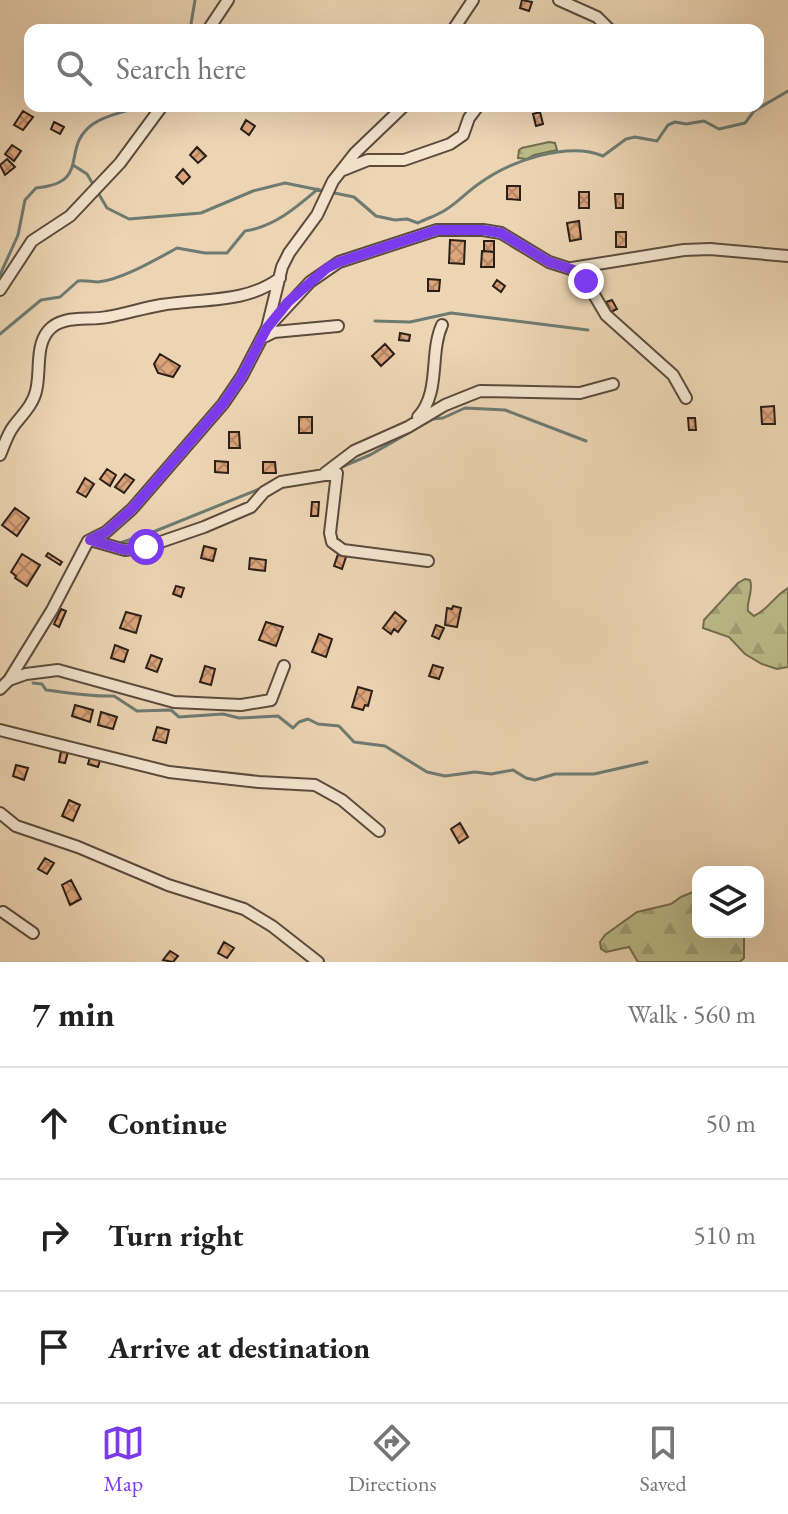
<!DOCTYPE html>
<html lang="en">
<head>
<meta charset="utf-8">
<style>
	body { margin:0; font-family:"EB Garamond",serif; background:#f2f2f2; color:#222 }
	.controls { position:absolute; right:24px; bottom:24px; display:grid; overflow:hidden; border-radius:16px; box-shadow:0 8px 32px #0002 }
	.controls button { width:72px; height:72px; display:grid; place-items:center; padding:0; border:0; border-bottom:2px solid #e0e0e0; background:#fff; color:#222; font:40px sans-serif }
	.stop { position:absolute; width:24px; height:24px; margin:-18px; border:6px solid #7c3aed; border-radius:50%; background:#fff }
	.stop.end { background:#7c3aed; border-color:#fff; box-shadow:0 2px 8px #0008 }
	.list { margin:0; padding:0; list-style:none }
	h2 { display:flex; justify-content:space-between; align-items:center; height:104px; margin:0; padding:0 32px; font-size:34px }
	h2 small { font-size:26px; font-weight:400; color:#767676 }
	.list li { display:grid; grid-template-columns:52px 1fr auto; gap:24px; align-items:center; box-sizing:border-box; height:112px; padding:0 32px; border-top:2px solid #e0e0e0 }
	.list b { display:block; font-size:30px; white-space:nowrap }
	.list em { font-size:26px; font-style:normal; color:#767676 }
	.icon { flex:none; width:44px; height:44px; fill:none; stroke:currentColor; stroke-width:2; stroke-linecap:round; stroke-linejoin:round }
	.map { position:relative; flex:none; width:788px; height:962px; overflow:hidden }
	.search { position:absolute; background:#fff; box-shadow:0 8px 32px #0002; left:24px; right:24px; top:24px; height:88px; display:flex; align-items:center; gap:20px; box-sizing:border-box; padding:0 28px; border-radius:16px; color:#767676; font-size:30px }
	.sheet { height:440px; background:#fff }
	nav { display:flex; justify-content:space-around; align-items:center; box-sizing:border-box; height:112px; border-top:2px solid #e0e0e0; background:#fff; font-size:22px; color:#767676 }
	nav a { display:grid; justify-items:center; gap:4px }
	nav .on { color:#7c3aed }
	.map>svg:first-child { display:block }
	.forest { fill:url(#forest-firs); stroke:#736e50; stroke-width:2 }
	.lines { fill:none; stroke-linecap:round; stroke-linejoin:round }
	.stream { stroke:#6d7b72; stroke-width:3 }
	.building { fill:url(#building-cross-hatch); stroke:#2a1f17; stroke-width:2 }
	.street-casing { stroke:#5b4c3e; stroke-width:14 }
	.street { stroke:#f3e4ce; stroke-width:10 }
	.route { stroke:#7c3aed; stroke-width:10 }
</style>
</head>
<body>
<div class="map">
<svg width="788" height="962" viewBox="0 0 788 962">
	<defs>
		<pattern id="forest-firs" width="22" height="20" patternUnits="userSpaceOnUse" patternTransform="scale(2)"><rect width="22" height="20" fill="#bcbc8a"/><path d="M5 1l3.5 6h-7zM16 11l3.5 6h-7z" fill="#a2a176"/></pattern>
		<pattern id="building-cross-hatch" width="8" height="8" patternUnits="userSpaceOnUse" patternTransform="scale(2)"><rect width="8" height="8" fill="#dda57c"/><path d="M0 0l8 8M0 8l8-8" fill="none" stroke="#b38665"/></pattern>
	</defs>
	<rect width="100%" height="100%" fill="#edd5b4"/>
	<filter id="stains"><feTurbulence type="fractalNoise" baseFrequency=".0025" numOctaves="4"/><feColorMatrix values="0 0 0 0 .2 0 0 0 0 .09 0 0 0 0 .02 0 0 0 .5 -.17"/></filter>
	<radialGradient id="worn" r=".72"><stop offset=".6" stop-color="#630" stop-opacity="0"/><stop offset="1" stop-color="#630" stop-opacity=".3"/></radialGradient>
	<path class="forest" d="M549 142 555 143 557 150 534 155 527 159 518 158 519 150 522 148Z
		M745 579 750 580C754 591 746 601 748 611L754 616C769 609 774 596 788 588V667L777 669 762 664 745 654 729 637 703 628 704 620 738 583Z
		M698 890V932H744V958L740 962H638L629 947 606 952 601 949 600 942 605 935 637 912 671 904 681 897Z"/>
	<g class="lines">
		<path class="stream" d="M190 30 195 0
			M73 165 87 174 107 208 129 219 201 213 253 191 285 183 354 197 376 216 395 220 407 219 418 223C425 219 433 217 440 213 455 206 466 192 480 183 510 161 568 141 603 156L626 139 635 137 657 141 668 125 675 122 686 124 704 121 719 129 745 123 754 111 788 91
			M0 275 18 235 25 200 36 188C93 183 59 148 93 124 107 114 124 113 140 106
			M375 321 410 322 451 313 588 330
			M0 334 41 300 60 297 78 281C86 280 91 282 98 282 121 280 157 259 177 248L205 253H227L245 231C274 227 297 207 318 189
			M339 468 370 455 433 419 443 418 465 408 505 410 586 441
			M117 544 153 532 262 488
			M33 683 42 684 46 690C70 693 91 697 114 696L137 711 171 710 179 717 223 714 239 718 278 716 293 728 299 722 308 719 318 724 339 726 354 742 385 746 427 772 445 776 475 772 491 774 513 770 526 778 535 780 555 774H594L647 762"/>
	</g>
	<path class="building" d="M522 0 532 2 529 11 520 8Z
		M23 111 33 117 23 130 14 125Z
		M540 112 543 124 536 126 533 114Z
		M246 120 255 126 249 135 241 129Z
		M54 122 64 127 60 134 51 129Z
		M12 145 21 151 14 161 5 154Z
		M197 147 206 156 198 163 190 155Z
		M7 159 15 167 5 175 0 165Z
		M183 169 190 177 183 184 176 177Z
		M507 186H520V200L507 199Z
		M579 192H589V208H579Z
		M615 194H623V208H616Z
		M579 221 581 239 570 241 567 223Z
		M616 232H626V247H616Z
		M450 240 465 241 464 264 449 263Z
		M484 241H494V252L484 251Z
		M482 251 494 252V267H481Z
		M428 279 440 280 439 291H428Z
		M497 280 505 286 501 292 493 286Z
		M612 300 617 309 611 312 606 302Z
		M400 333 410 335 409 341 399 340Z
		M385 344 394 354 381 366 372 356Z
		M160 354 180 366 173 377 158 373 154 364Z
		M774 406 775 424H762L761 407Z
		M299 417H312V433H299Z
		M688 418H695L696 430H689Z
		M229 432H239L240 448H229Z
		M215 461 228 462V473L215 472Z
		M263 462H275L276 473H263Z
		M107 469 116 475 110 486 100 479Z
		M125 474 134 480 124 493 115 487Z
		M85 478 94 484 86 497 77 492Z
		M312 502H319L318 516H311Z
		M15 508 29 518 17 536 2 525Z
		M204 546 216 549 213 561 201 558Z
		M48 553 62 562 60 565 46 556Z
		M22 554 40 565 27 586 15 578 16 576 11 572Z
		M338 554 346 557 342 569 334 566Z
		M250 558 266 560 265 571 249 569Z
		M176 586 184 588 181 597 173 594Z
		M453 606 461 608 457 627 445 625 447 608 452 609Z
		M61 609 66 611 59 627 54 624Z
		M126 612 141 616 136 633 120 628Z
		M395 612 406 621 398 632 394 629 391 634 383 628Z
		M266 622 283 627 276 646 259 640Z
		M436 625 444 628 439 639 432 636Z
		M319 634 332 639 326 657 312 652Z
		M115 645 128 650 124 662 111 658Z
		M151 655 162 659 157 672 146 668Z
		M433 665 443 668 439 679 429 676Z
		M205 666 215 669 211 685 200 682Z
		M358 687 372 691 368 706 365 705 363 710 352 707Z
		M75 705 93 710 90 722 72 716Z
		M101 712 117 717 113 729 98 725Z
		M157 727 169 730 166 743 153 740Z
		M61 751 68 752 65 763 59 762Z
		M91 754 101 757 98 767 88 764Z
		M16 765 28 768 24 780 13 776Z
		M69 800 80 805 73 821 62 816Z
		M460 823 468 837 459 843 451 829Z
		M45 858 54 863 47 874 38 869Z
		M71 880 81 899 70 905 62 885Z
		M224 942 234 948 227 958 218 953Z
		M170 951 178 956 173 962 163 960Z"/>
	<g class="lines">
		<g class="street-casing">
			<path id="street" d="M559 0 597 17 610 30
				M208 30 228 0
				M453 30 473 0
				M343 170 368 160H404L450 144 463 135 469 118 478 106
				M572 268 684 250 710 249 788 256
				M0 290 32 241 70 216 120 163 162 106
				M271 324 310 282 339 262 437 230H483L501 233 549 262 577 271 586 281 606 315 673 375 686 398
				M262 338 274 332 338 326
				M418 417C441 392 429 354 442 325
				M0 455C4 446 7 435 13 427 21 416 33 405 36 391 41 372 35 347 48 331 62 314 88 321 107 317 125 314 143 308 161 305 202 298 245 304 280 278
				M325 473 354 451 408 427 445 405 480 391 580 393 613 384
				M90 540 125 550 146 547 204 527 251 507 264 492 281 482 337 473 330 533 332 542 343 550 428 561
				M9 680 26 674 58 670 174 702 241 705 271 700 284 666
				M0 689 9 680 52 610 88 541 106 532 132 509 223 404 242 376 267 328 282 267 289 253 317 215 333 181 355 153 404 106
				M0 730 169 772 259 782 315 785 342 800 379 831
				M0 813 16 826 78 847 168 885 244 909 272 926 318 962
				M3 912 33 933"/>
		</g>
		<use href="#street" class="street"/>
	</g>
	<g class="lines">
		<path class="route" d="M146 547 125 550 90 540 106 532 132 509 223 404 242 376 267 328 288 302 327 268 339 262 437 230H483L501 233 549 262 577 271 586 281"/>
	</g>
	<rect width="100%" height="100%" filter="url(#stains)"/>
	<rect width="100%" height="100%" fill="url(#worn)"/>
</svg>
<div class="controls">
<button><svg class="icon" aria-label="layers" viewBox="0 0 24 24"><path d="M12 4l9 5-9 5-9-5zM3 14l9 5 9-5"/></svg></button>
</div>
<div class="stop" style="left:146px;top:547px"></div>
<div class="stop end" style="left:586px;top:281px"></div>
<div class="search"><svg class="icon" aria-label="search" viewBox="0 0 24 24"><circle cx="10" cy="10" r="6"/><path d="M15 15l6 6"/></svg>Search here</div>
</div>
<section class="sheet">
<h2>7 min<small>Walk · 560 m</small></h2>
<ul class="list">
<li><svg class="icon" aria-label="ahead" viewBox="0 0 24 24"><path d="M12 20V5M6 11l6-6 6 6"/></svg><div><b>Continue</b></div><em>50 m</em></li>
<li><svg class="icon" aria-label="right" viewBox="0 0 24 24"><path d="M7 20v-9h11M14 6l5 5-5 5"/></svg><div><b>Turn right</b></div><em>510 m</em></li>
<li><svg class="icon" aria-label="arrive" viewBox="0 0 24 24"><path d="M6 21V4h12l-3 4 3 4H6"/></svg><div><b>Arrive at destination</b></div></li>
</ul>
</section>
<nav>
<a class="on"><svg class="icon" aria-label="map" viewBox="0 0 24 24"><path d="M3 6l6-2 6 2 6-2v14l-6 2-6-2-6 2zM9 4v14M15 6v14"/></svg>Map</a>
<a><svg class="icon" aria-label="directions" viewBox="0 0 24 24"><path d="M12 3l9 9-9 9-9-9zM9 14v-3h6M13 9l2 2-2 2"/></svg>Directions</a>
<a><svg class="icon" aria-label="saved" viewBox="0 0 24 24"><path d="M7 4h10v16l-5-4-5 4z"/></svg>Saved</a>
</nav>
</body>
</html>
